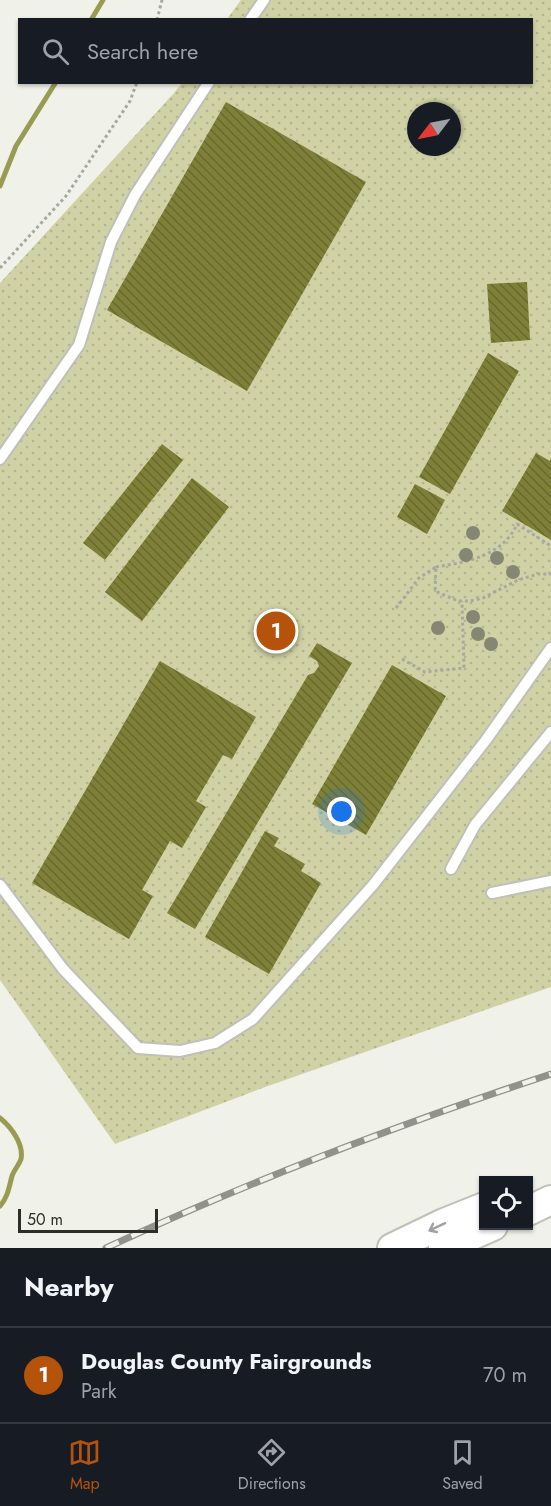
<!DOCTYPE html>
<html lang="en">
<head>
<meta charset="utf-8">
<style>
	body { margin:0; font-family:Jost,sans-serif; background:#242831; color:#f1f3f6 }
	.controls { position:absolute; right:18px; bottom:18px; display:grid; overflow:hidden; border-radius:0px; box-shadow:0 2px 4px #0004 }
	.controls button { width:54px; height:54px; display:grid; place-items:center; padding:0; border:0; border-bottom:2px solid #363941; background:#171b24; color:#f1f3f6; font:30px sans-serif }
	.compass { position:absolute; left:407px; top:102px; width:54px; height:54px; border-radius:50%; background:#171b24; box-shadow:0 2px 4px #0004; rotate:238deg }
	.scale { position:absolute; left:18px; bottom:15px; width:140px; box-sizing:border-box; padding-left:6px; border:3px solid #2d2d2a; border-top:0; font-size:16px; line-height:21px; white-space:nowrap; color:#2d2d2a; -webkit-text-stroke:4px #f0f1e9; paint-order:stroke }
	.you { position:absolute; left:342px; top:812px; width:21px; height:21px; margin:-15px; border:4px solid #fff; border-radius:50%; background:#1a73e8; box-shadow:0 0 0 9px #1a73e833 }
	.badge { display:grid; place-items:center; width:39px; height:39px; border-radius:50%; background:#b45309; color:#fff; font-size:20px; font-weight:700 }
	.pin { position:absolute; translate:-50% -50%; border:3px solid #fff; box-shadow:0 2px 6px #0006 }
	.list { margin:0; padding:0; list-style:none }
	h2 { display:flex; justify-content:space-between; align-items:center; height:78px; margin:0; padding:0 24px; font-size:26px }
	h2 small { font-size:20px; font-weight:400; color:#9ea1a6 }
	.list li { display:grid; grid-template-columns:39px 1fr auto; gap:18px; align-items:center; box-sizing:border-box; height:96px; padding:0 24px; border-top:2px solid #363941 }
	.list b { display:block; font-size:22px; white-space:nowrap }
	.list p { margin:0; font-size:20px; white-space:nowrap; color:#9ea1a6 }
	.list em { font-size:20px; font-style:normal; color:#9ea1a6 }
	.icon { flex:none; width:33px; height:33px; fill:none; stroke:currentColor; stroke-width:2; stroke-linecap:round; stroke-linejoin:round }
	.map { position:relative; flex:none; width:551px; height:1248px; overflow:hidden }
	.search { position:absolute; background:#171b24; box-shadow:0 2px 4px #0004; left:18px; right:18px; top:18px; height:66px; display:flex; align-items:center; gap:15px; box-sizing:border-box; padding:0 21px; border-radius:0px; color:#9ea1a6; font-size:22px }
	.sheet { height:174px; background:#171b24 }
	nav { display:flex; justify-content:space-around; align-items:center; box-sizing:border-box; height:84px; border-top:2px solid #363941; background:#171b24; font-size:16px; color:#9ea1a6 }
	nav a { display:grid; justify-items:center; gap:3px }
	nav .on { color:#b45309 }
	.map>svg:first-child { display:block }
	.park { fill:url(#park-dots); fill-rule:evenodd }
	.lines { fill:none; stroke-linecap:round; stroke-linejoin:round }
	.stream { stroke:#9a9b52; stroke-width:5 }
	.building { fill:url(#building-back-hatch) }
	.lane-casing { stroke:#bfc0b8; stroke-width:14 }
	.secondary-casing { stroke:#bfc0b8; stroke-width:32 }
	.path { stroke:#a7a8a2; stroke-width:3; stroke-dasharray:3 3; stroke-linecap:butt }
	.lane { stroke:#fff; stroke-width:10 }
	.secondary { stroke:#fff; stroke-width:28 }
	.rail-casing { stroke:#92928d; stroke-width:7 }
	.rail { stroke:#f0f1e9; stroke-width:4.5; stroke-dasharray:14; stroke-linecap:butt }
	.tree { fill:#868772 }
	.oneway { stroke:#a0a09f }
</style>
</head>
<body>
<div class="map">
<svg width="551" height="1248" viewBox="0 0 551 1248">
	<defs>
		<pattern id="park-dots" width="8" height="8" patternUnits="userSpaceOnUse" patternTransform="scale(1.5)"><rect width="8" height="8" fill="#d0d2a5"/><path d="M2 2h.1M6 6h.1" fill="none" stroke="#b3b58e" stroke-width="1.8" stroke-linecap="round"/></pattern>
		<pattern id="building-back-hatch" width="6" height="6" patternUnits="userSpaceOnUse" patternTransform="scale(1.5)"><rect width="6" height="6" fill="#7f8037"/><path d="M-1 5l2 2M0 0l6 6M5-1l2 2" fill="none" stroke="#68692f"/></pattern>
	</defs>
	<rect width="100%" height="100%" fill="#f0f1e9"/>
	<path class="park" d="M241 0H551V987L265 1087 115 1144 0 980V283L174 93 182 83 532 82V20L227 19ZM416 111H452V147H416Z"/>
	<g class="lines">
		<path class="stream" d="M91 20 103 0
			M0 186 16 146 56 82
			M0 1118C11 1127 24 1144 21 1159 19 1165 14 1170 12 1176 9 1187 8 1197 0 1206"/>
	</g>
	<path class="building" d="M226 102 366 182 247 391 107 310Z
		M527 282 530 340 491 343 487 284Z
		M488 353 519 371 450 494 419 477Z
		M162 444 183 460 105 560 83 543Z
		M536 453 550 461 551 458V540L502 511Z
		M192 478 229 507 142 621 105 592Z
		M415 484 445 500 427 534 397 517Z
		M317 643 352 663 195 929 167 913 308 675 314 673 319 666 317 661 309 656Z
		M160 661 256 717 232 759 223 755 196 801 206 807 182 848 170 841 142 890 153 896 129 939 32 883Z
		M392 665 446 696 366 835 312 804Z
		M265 831 279 838 274 846 305 864 301 871 321 883 269 974 205 937Z"/>
	<g class="lines">
		<g class="lane-casing">
			<path id="lane" d="M250 20 264 0
				M0 459 79 345 111 242 135 195 209 82
				M451 869 475 825 551 732
				M0 885 63 969 138 1048 180 1051 215 1043 253 1019 373 885 486 740 551 648
				M492 893 551 881"/>
		</g>
		<g class="secondary-casing">
			<path id="secondary" d="M528 1211 551 1200
				M392 1248 444 1223 484 1207
				M443 1248 493 1226"/>
		</g>
		<path class="path" d="M157 20 162 0
			M0 268 66 196 130 101 137 82
			M436 567C467 562 503 556 517 524L551 546
			M396 608 419 578 436 567 435 591 458 601H470L483 598 518 580 538 574H551
			M402 659 425 672 464 668 462 601"/>
		<use href="#lane" class="lane"/>
		<use href="#secondary" class="secondary"/>
		<g class="rail-casing">
			<path id="rail" d="M106 1248C250 1181 400 1124 551 1074"/>
		</g>
		<use href="#rail" class="rail"/>
	</g>
	<g class="tree">
		<circle cx="473" cy="533" r="7"/>
		<circle cx="466" cy="555" r="7"/>
		<circle cx="497" cy="558" r="7"/>
		<circle cx="513" cy="572" r="7"/>
		<circle cx="473" cy="617" r="7"/>
		<circle cx="438" cy="628" r="7"/>
		<circle cx="478" cy="634" r="7"/>
		<circle cx="491" cy="644" r="7"/>
	</g>
	<defs><path id="oneway-shaft" d="M-6 0H5M1.5-3L5.5 0L1.5 3" fill="none" stroke-width="1.6" stroke-linecap="round" stroke-linejoin="round" transform="scale(1.5)"/></defs>
	<use class="oneway" href="#oneway-shaft" transform="translate(437 1227) rotate(155)"/>
</svg>
<div class="controls">
<button><svg class="icon" aria-label="locate" viewBox="0 0 24 24"><circle cx="12" cy="12" r="6"/><path d="M12 2v4M12 18v4M2 12h4M18 12h4"/></svg></button>
</div>
<svg class="compass" viewBox="-18 -18 36 36"><path d="M0-13l5 13h-10z" fill="#e53935"/><path d="M0 13l5-13h-10z" fill="#9ea1a6"/></svg>
<div class="scale">50 m</div>
<div class="you"></div>
<div class="pin badge" style="left:276px;top:631px">1</div>
<div class="search"><svg class="icon" aria-label="search" viewBox="0 0 24 24"><circle cx="10" cy="10" r="6"/><path d="M15 15l6 6"/></svg>Search here</div>
</div>
<section class="sheet">
<h2>Nearby<small></small></h2>
<ul class="list">
<li><span class="badge">1</span><div><b>Douglas County Fairgrounds</b><p>Park</p></div><em>70 m</em></li>
</ul>
</section>
<nav>
<a class="on"><svg class="icon" aria-label="map" viewBox="0 0 24 24"><path d="M3 6l6-2 6 2 6-2v14l-6 2-6-2-6 2zM9 4v14M15 6v14"/></svg>Map</a>
<a><svg class="icon" aria-label="directions" viewBox="0 0 24 24"><path d="M12 3l9 9-9 9-9-9zM9 14v-3h6M13 9l2 2-2 2"/></svg>Directions</a>
<a><svg class="icon" aria-label="saved" viewBox="0 0 24 24"><path d="M7 4h10v16l-5-4-5 4z"/></svg>Saved</a>
</nav>
</body>
</html>
